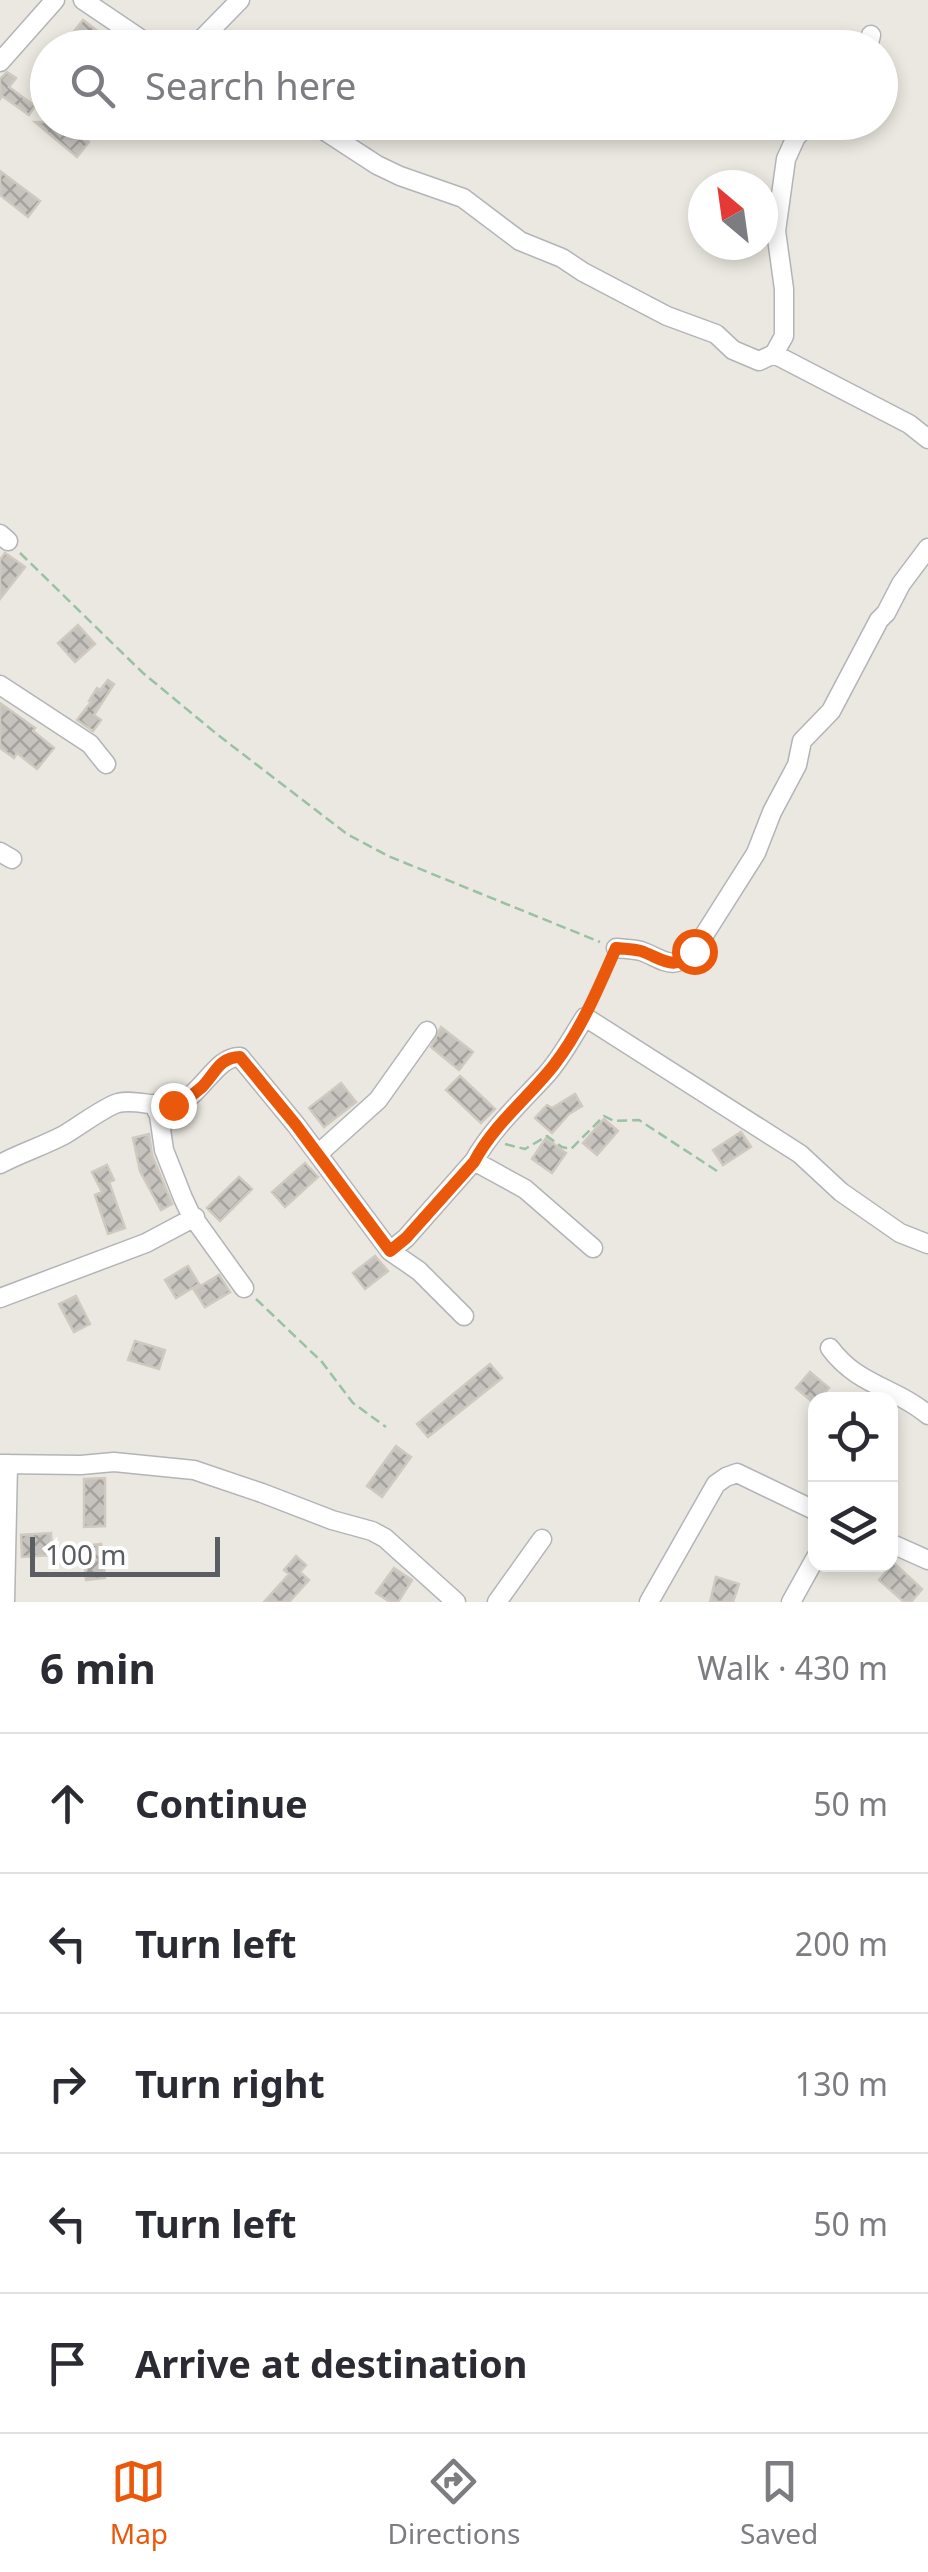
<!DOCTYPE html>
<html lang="en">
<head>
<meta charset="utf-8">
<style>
	body { margin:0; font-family:"Noto Sans",sans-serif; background:#f2f2f3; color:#2b2b33 }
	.controls { position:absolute; right:30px; bottom:30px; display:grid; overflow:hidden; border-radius:20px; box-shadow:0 5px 15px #0003 }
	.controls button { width:90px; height:90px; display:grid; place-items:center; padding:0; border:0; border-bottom:2px solid #e1e1e2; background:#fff; color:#2b2b33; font:50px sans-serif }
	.compass { position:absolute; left:688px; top:170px; width:90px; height:90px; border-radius:50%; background:#fff; box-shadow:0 5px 15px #0003; rotate:331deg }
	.scale { position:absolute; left:30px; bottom:25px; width:190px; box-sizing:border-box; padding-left:10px; border:5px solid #5a5d61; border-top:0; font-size:28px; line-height:35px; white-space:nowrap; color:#5a5d61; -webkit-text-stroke:8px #fff; paint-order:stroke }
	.stop { position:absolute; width:30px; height:30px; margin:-22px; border:8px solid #ea580c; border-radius:50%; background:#fff }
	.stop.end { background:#ea580c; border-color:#fff; box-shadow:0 2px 10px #0008 }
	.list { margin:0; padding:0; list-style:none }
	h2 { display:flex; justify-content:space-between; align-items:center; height:130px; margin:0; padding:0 40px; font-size:42px }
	h2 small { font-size:32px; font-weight:400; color:#7c7c81 }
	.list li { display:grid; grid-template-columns:65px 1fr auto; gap:30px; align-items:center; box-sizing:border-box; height:140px; padding:0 40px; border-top:2px solid #e1e1e2 }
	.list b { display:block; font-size:38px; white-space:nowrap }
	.list em { font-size:32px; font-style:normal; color:#7c7c81 }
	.icon { flex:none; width:55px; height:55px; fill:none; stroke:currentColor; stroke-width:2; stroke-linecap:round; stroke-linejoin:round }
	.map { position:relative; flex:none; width:928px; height:1602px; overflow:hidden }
	.search { position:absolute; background:#fff; box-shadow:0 5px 15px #0003; left:30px; right:30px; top:30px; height:110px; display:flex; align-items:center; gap:25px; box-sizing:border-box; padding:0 35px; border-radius:55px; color:#7c7c81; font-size:38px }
	.sheet { height:830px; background:#fff }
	nav { display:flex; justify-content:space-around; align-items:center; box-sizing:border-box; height:140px; border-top:2px solid #e1e1e2; background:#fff; font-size:28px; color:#7c7c81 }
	nav a { display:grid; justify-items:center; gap:5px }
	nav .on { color:#ea580c }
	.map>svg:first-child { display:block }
	.building { fill:url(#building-cross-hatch); stroke:#cfc9c0; stroke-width:2.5 }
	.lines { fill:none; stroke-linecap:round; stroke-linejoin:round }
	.minor-casing { stroke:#b2b4b8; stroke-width:21 }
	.path { stroke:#9ac1a2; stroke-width:2.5; stroke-dasharray:10 5; stroke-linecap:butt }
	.minor { stroke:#fff; stroke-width:18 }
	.route { stroke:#ea580c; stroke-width:12 }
</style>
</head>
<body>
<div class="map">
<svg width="928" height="1602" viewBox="0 0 928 1602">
	<defs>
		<pattern id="building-cross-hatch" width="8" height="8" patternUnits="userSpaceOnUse" patternTransform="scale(2.5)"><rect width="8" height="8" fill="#c6c3be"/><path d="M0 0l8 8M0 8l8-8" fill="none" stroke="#a4a29e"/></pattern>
	</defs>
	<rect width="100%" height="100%" fill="#ebe8e1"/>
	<path class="building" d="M83 20 100 33 88 48H77L67 40Z
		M7 72 16 78 9 87 35 106 29 115 2 96 0 99V79Z
		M35 122H65L89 142 77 157Z
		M0 171 40 201 28 217 0 195Z
		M5 553 25 567 0 599V560Z
		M78 625 95 644 75 662 58 643Z
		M108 680 114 684 94 715 101 720 93 731 77 720 91 702 89 701 97 688 100 690Z
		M0 703 35 728 33 731 54 748 37 769 17 753 14 758 0 748Z
		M441 1027 473 1052 459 1070 431 1047Z
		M460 1076 495 1109 481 1123 446 1090Z
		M341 1083 356 1102 324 1127 309 1108Z
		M575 1094 582 1106 569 1114 552 1133 535 1118 547 1105 552 1108Z
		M604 1119 618 1131 597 1155 583 1143Z
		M741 1132 751 1147 723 1165 713 1150Z
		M149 1134 152 1155 172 1204 161 1210 140 1171 133 1138Z
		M546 1138 566 1153 552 1173 532 1159Z
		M305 1163 318 1177 285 1207 272 1192Z
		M107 1165 114 1180 109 1182 125 1228 108 1234 95 1195 102 1192 92 1172Z
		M239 1177 252 1189 220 1221 207 1208Z
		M375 1256 388 1271 365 1289 353 1273Z
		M188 1266 199 1284 176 1298 165 1280Z
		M219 1275 230 1292 205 1307 194 1290Z
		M76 1296 90 1324 74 1332 59 1304Z
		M135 1341 165 1350 159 1369 128 1360Z
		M490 1364 502 1378 428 1437 417 1424Z
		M810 1372 829 1388 819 1400H816L815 1404 796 1388Z
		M396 1446 411 1457 382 1497 367 1486Z
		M105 1478V1526L84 1527V1479Z
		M51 1533 52 1555 22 1557 21 1535Z
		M101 1544 105 1578 86 1580 83 1546Z
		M296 1556 306 1565 300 1572 309 1580 289 1602H264L289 1574 284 1570Z
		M894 1563 922 1589 911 1602H904L879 1580Z
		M394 1568 412 1580 398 1602H390L376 1593Z
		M716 1577 739 1584 733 1602H710Z"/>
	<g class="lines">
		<g class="minor-casing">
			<path id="minor" d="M83 0 154 48
				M193 48 240 0
				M868 48 871 35
				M0 62 55 0
				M311 122 377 165 400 176 463 198 520 241 562 258 583 272 667 316 716 334 733 350 759 361 774 354 784 336V289L776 231 786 159 796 137 810 122
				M774 354 909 424 928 439
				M0 534 8 541
				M0 685 90 744 106 764
				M0 852 12 859
				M616 948C624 949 633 949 641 951 665 960 672 972 694 951L756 853 772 812 797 765 802 741 831 711 879 620 886 613 901 584 928 548
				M153 1104 159 1115 164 1150 183 1198 190 1213 244 1288
				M318 1154 378 1100 427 1031
				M474 1161C492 1129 520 1103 545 1076 561 1059 572 1037 585 1017L800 1154 841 1192 900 1233 928 1244
				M0 1164C21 1153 43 1146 64 1135 78 1127 104 1107 118 1103 138 1098 161 1111 181 1102 204 1091 217 1056 240 1057L296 1125 390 1251 406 1238 474 1161 525 1189 593 1248
				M390 1251 419 1271 464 1316
				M0 1298 146 1243 195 1217
				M830 1348C858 1386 895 1387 928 1415
				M0 1464 81 1465 114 1462 194 1470 262 1493 332 1520 372 1531 385 1538 456 1602
				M890 1543 928 1560
				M5 1602 8 1464
				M497 1602 542 1539
				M649 1602 716 1484 726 1477 737 1473 816 1511
				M791 1602 816 1557"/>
		</g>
		<path class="path" d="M20 553 143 673 218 735 347 834 388 856 600 942
			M590 1005 609 962
			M505 1144 525 1149 547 1136 562 1147 571 1149 604 1116 614 1121 639 1120 720 1173
			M256 1299 322 1362 353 1403 386 1427"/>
		<use href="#minor" class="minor"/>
	</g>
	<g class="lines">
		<path class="route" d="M173 1105C184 1101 193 1095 202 1087 215 1074 219 1057 240 1057L296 1125 390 1251 406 1238 474 1162C494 1124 528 1098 554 1065 581 1030 598 989 616 948 624 949 633 949 641 951 665 960 673 972 694 951"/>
	</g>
</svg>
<div class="controls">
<button><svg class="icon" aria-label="locate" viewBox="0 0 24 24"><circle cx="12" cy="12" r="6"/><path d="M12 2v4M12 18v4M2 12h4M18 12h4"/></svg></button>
<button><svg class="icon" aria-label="layers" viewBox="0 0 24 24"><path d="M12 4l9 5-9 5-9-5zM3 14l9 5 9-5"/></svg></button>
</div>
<svg class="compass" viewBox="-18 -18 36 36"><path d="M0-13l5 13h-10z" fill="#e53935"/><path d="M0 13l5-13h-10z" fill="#7c7c81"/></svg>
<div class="scale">100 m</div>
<div class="stop" style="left:694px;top:951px"></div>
<div class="stop end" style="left:173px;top:1105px"></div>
<div class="search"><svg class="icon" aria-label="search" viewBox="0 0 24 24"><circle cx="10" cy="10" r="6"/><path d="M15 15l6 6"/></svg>Search here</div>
</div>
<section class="sheet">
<h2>6 min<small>Walk · 430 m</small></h2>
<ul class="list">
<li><svg class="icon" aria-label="ahead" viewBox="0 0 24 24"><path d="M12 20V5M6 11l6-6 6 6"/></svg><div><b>Continue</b></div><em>50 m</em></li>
<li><svg class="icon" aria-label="left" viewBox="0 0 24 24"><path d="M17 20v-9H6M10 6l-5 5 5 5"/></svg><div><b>Turn left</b></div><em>200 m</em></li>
<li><svg class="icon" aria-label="right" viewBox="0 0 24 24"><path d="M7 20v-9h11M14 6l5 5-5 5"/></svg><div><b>Turn right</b></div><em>130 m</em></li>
<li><svg class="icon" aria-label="left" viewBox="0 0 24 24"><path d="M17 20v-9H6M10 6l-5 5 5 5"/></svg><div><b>Turn left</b></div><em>50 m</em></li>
<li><svg class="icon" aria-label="arrive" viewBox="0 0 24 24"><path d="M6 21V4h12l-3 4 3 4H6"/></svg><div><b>Arrive at destination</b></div></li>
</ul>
</section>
<nav>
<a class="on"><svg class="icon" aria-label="map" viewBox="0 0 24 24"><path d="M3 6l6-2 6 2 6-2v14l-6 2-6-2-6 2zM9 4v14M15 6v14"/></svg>Map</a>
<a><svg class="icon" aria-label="directions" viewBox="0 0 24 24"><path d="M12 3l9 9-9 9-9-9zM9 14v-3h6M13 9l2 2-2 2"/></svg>Directions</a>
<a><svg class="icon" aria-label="saved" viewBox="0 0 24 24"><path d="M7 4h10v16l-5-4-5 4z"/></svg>Saved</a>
</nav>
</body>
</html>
